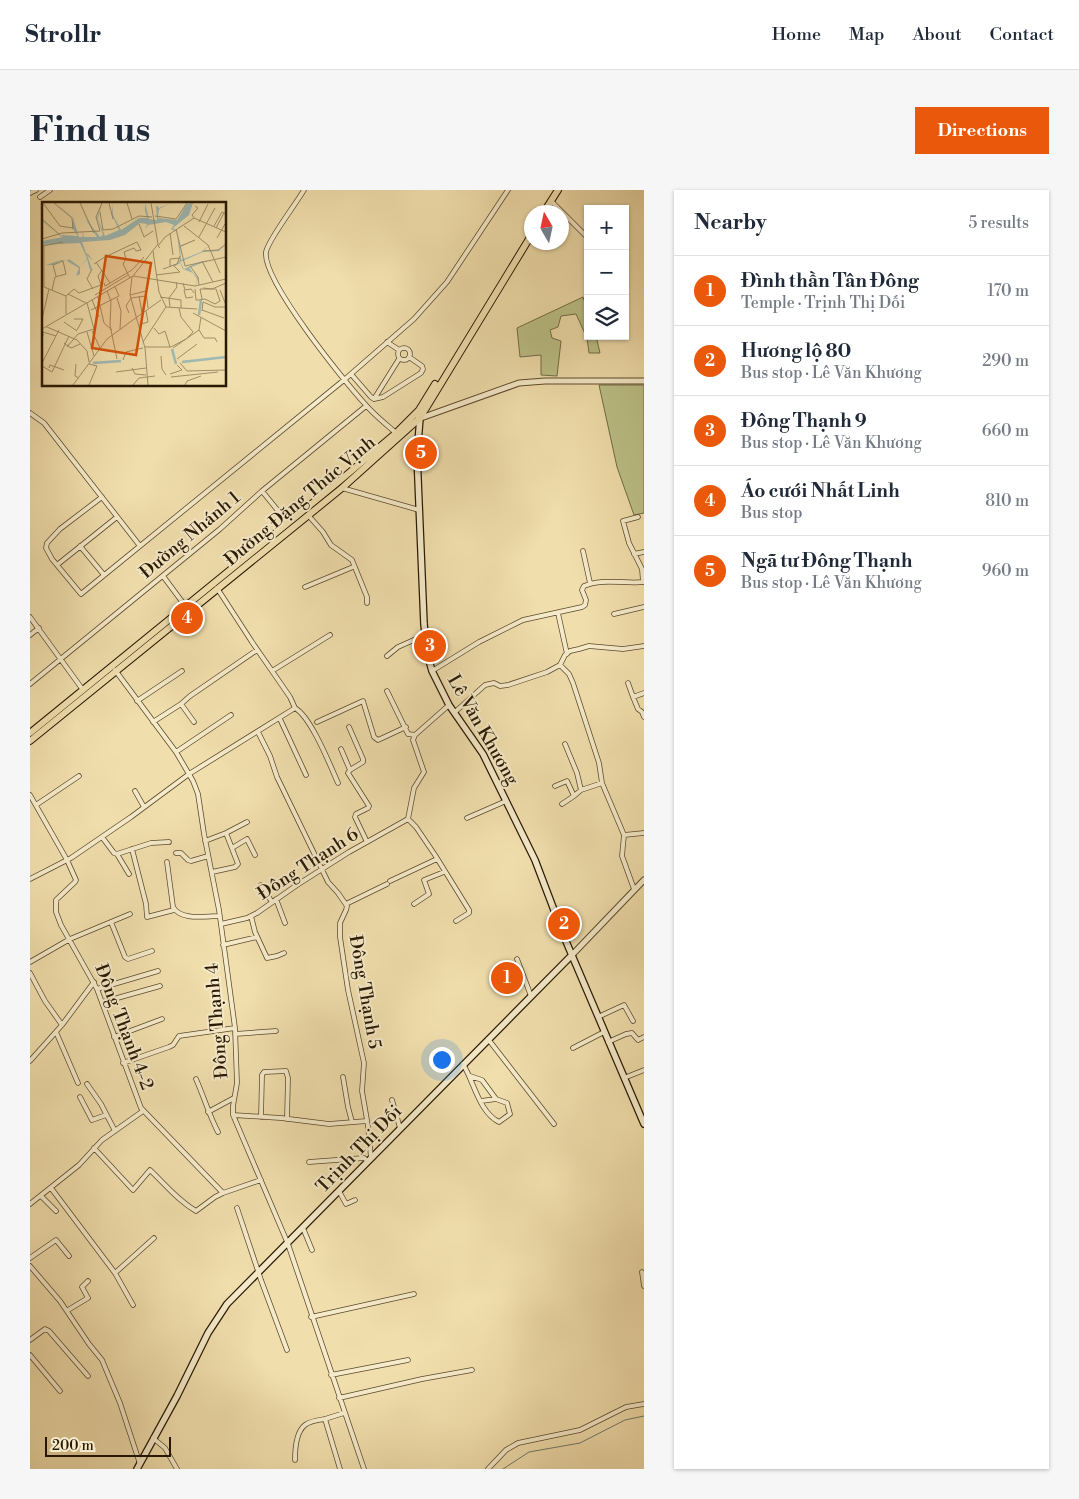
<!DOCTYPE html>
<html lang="en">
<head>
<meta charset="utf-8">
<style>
	body { margin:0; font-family:"Libre Bodoni",serif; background:#f6f6f7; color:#1f2937 }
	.controls { position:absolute; right:15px; top:15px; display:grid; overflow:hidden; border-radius:0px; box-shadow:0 1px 4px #0004 }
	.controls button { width:45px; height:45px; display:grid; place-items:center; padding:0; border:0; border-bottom:1px solid #e0e1e3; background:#fff; color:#1f2937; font:25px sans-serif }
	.compass { position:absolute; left:494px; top:15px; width:45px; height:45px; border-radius:50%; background:#fff; box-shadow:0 1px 4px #0004; rotate:351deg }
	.scale { position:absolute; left:15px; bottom:12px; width:126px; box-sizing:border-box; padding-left:5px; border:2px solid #291903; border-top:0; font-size:14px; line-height:18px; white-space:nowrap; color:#291903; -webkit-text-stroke:4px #f5eac9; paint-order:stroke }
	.you { position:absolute; left:411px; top:869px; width:18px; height:18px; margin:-12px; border:4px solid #fff; border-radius:50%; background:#1a73e8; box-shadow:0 0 0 8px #1a73e833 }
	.badge { display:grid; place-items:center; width:32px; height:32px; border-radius:50%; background:#ea580c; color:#fff; font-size:16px; font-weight:700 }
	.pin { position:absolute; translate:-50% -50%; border:2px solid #fff; box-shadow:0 1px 5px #0006 }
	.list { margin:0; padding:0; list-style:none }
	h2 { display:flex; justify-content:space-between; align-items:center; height:65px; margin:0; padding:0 20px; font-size:21px }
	h2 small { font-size:16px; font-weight:400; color:#747a83 }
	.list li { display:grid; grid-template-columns:32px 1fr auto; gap:15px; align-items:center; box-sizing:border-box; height:70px; padding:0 20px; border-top:1px solid #e0e1e3 }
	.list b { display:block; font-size:19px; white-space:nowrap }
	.list p { margin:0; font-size:16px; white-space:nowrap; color:#747a83 }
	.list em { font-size:16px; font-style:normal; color:#747a83 }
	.icon { flex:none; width:28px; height:28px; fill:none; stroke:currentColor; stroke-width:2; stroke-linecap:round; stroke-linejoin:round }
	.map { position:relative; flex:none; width:614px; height:1279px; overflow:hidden; border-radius:0px }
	header { display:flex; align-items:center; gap:30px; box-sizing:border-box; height:70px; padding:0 25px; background:#fff; border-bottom:1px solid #e0e1e3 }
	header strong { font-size:24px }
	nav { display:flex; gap:28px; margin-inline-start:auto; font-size:18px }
	.intro { display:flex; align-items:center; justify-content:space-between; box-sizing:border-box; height:120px; padding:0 30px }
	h1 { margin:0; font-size:35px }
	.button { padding:12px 22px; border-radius:0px; background:#ea580c; color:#fff; font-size:18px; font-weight:700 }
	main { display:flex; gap:30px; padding:0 30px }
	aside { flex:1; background:#fff; border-radius:0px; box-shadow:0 1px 4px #0004 }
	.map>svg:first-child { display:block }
	.green { fill:#bcc188; stroke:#726d46 }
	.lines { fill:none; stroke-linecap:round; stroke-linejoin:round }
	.stream { stroke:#6f796d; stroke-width:1 }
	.minor-casing { stroke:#5b4a2d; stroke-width:5.5 }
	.tertiary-casing { stroke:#5b4a2d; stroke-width:7 }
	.secondary-casing { stroke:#291903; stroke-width:8 }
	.primary-casing { stroke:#291903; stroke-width:8 }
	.minor { stroke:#f5eac9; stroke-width:4 }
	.tertiary { stroke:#f5eac9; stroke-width:5 }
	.secondary { stroke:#f5eac9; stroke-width:5.5 }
	.primary { stroke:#f0deac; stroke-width:6 }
	.labels { text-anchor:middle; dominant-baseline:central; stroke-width:4; stroke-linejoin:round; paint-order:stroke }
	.street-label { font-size:18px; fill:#291903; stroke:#f5eac9 }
	.inset-river { fill:none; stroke:#9eb9b4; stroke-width:2.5 }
	.inset-road { fill:none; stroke:#a08f68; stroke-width:1 }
	.view { fill:#d5530b; fill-opacity:0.15; stroke:#d5530b; stroke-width:2.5 }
	.inset-edge { fill:none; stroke:#291903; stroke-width:2.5 }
</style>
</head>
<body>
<header>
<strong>Strollr</strong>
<nav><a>Home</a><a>Map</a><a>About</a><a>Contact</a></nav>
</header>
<div class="intro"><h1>Find us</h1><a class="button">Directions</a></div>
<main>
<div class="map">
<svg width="614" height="1279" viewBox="0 0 614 1279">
	<rect width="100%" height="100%" fill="#f0deac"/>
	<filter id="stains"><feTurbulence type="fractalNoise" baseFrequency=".004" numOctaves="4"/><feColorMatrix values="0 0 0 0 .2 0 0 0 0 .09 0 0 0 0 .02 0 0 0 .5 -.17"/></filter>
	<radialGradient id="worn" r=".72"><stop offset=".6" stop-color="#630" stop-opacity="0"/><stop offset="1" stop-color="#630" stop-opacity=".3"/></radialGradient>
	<path class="green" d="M553 107 558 122V146H566L570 163H559L557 148 546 124 531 126 528 137 520 140 522 148 531 151 527 186 511 185V165L490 167 487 138Z
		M569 195H614V323L604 325 587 277Z"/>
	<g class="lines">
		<path class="stream" d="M473 1279 499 1262 550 1253 595 1230 614 1226"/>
		<g class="minor-casing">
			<path id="minor" d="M274 0C266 14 238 50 236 62 232 90 314 191 335 214 344 225 356 234 366 243
				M0 3 6 0
				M10 7 20 0
				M521 11 557 47
				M357 152 369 160
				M368 164a6 6 0 1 1 12 0a6 6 0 1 1-12 0Z
				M321 184 341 207 344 209 353 207 391 183 393 179 392 176 379 167
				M344 209 369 169
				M0 223 14 233 110 356
				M312 298 389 320
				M232 301 258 333
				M72 307 30 339 17 353 16 358 22 369 51 404 314 190 384 129 417 92 478 0
				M278 325 293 342 301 355 322 370 337 407V413
				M608 327 593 331 599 353 612 379 613 392
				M50 356 74 385
				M553 361 560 393
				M604 364 614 362
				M27 375 87 327
				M133 386 156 417
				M275 397 323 377
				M528 423 537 464
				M584 424 614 417
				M0 427 53 500
				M0 445 9 438
				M357 466 368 457 395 445
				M530 475 539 484 543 493 569 573 572 593 594 645 592 666 604 699
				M85 480 146 562 163 591 168 604 174 644 189 720 205 838 207 893 203 916V925L258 1054 334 1279
				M242 481 300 445
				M402 481 449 452 493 430 552 417 555 415 556 410 552 400 554 396C572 388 594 394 614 392
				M598 493 603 507
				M0 494 190 339 232 301 336 216
				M357 501 378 544 385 545
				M614 503 603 507 608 519 612 522 614 527
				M107 511 152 481
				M419 515 385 545 383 550 394 582 384 598 378 629 386 637 405 665 439 720V723L426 731
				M265 518C281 527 300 575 308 593
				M425 522 455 495 464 493 470 496 478 495 517 482 530 475 535 465 540 461 549 459 559 456 593 459 614 456
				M250 529 276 585
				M123 532 151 514
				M164 532 151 514 160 506 227 460
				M287 532 333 511 344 547 348 550 376 537
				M319 537 333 569V572L320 580 318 583 339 616 338 618 326 624 325 627 337 652
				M228 542 240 566 247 587 298 692 308 703 317 716 316 720 310 733V747L318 800 334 873 332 901 338 936 341 968
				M535 554 547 583 551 600
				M311 559 320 580
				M146 562 201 525
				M525 596 537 591 544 606 551 600 572 593
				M105 601 114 617
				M0 605 37 670 46 690 45 692 26 710V722L31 735 67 799 111 918 193 1003 231 990
				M532 614 544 606
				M6 615 49 586
				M437 628 476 611
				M594 645 614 643
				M72 647 84 663 87 664 121 653 139 652
				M175 651 196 643 217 632
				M202 658 217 649 225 665
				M102 659 116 714 117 727 144 720
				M146 663H151L158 670 161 671 178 666
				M87 664 99 684
				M137 672 143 717C151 731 175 726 189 726
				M182 682 205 677 208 674 196 643
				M0 689 41 668 101 627 159 584 265 518 260 507 222 452 187 398
				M360 691 407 669
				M231 695 242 712
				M246 709 255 733
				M316 714 357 694
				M384 714 399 704 394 690 414 682
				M221 726 225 742 237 768 247 766 254 763
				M81 732 95 767 98 769 122 761
				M191 734 217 728 227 723 267 695 319 662 378 629
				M193 755 227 747
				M487 769 501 806
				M0 772 40 749 100 724
				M0 783 15 811 32 835
				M67 799 128 781
				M73 812 130 796
				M568 827 594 815 603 831
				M26 842 48 893
				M205 844 246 841
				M84 847 132 829
				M458 849 524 934
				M578 852 596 844 602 843 608 850 614 847
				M543 858 574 842
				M0 871 32 835 64 792
				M93 873 139 857 143 855 149 846 205 838
				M433 874C444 892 449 922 469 932L480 924 477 913 466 909 451 911
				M440 886 452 890 466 909
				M313 887 318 917 322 932
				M594 888 614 880
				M166 889C174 907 179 925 188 942
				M57 894 71 914 85 941
				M50 907 62 930 76 925
				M362 910 370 938
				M178 922 204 908
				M203 925 251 928 299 934 337 931
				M231 927 232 885 234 882 256 881 258 888 257 929
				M64 958 103 1000 120 980C135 994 147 1010 166 1021L185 1007 193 1003
				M279 972 334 968 338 971
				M21 998 85 1083 103 1115
				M309 1001 316 1014 325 1010
				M11 1006 26 1021
				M0 1014 49 975 72 950 113 921
				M207 1018 231 1090 257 1160
				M273 1038 282 1060
				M0 1068 26 1050 39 1066
				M0 1076 30 1111 59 1154 72 1170 90 1213 110 1274
				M612 1082 614 1096
				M85 1083 124 1048
				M38 1120 58 1108 52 1097 58 1091
				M281 1127 384 1104
				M0 1150 15 1139 19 1141 58 1186
				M0 1165 30 1201
				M301 1185 378 1170
				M309 1208 392 1189 442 1180
				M123 1248 135 1258 147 1279
				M265 1270C265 1260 266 1242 275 1235 280 1231 289 1230 295 1229
				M310 1279 295 1229 314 1223
				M458 1279 476 1260 488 1253 550 1240 596 1217 614 1214"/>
		</g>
		<g class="tertiary-casing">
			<path id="tertiary" d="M391 228 489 193 515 191H614
				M542 765 614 690"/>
		</g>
		<g class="secondary-casing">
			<path id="secondary" d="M388 226 390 228 387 265 394 434 397 463 402 481 419 515 453 564 505 670 535 749 614 934
				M107 1279 147 1206 178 1143 197 1114 542 765"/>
		</g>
		<g class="primary-casing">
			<path id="primary" d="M514 22 528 0
				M0 543 307 293 366 243 389 220 405 194
				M0 551 312 298 390 228 502 44"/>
		</g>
		<use href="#minor" class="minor"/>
		<use href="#tertiary" class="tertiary"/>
		<use href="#secondary" class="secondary"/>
		<use href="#primary" class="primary"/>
	</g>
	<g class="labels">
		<g class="street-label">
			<text transform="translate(270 311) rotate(-40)">Đường Đặng Thúc Vịnh</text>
			<text transform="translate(160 345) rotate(-40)">Đường Nhánh 1</text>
			<text transform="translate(453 540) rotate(60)">Lê Văn Khương</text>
			<text transform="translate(278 674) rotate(-33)">Đông Thạnh 6</text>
			<text transform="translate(335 802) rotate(80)">Đông Thạnh 5</text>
			<text transform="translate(187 831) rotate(-95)">Đông Thạnh 4</text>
			<text transform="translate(94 837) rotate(69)">Đông Thạnh 4-2</text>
			<text transform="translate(329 959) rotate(-46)">Trịnh Thị Dối</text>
		</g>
	</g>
	<g transform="translate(12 12)">
		<rect width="184" height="184" fill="#f0deac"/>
		<path d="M14 1 31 16 37 35H41L40 28 42 35H55L44 18 39 1 44 17 58 35 61 33 55 16 60 1 56 17 63 34 77 28 70 13V1L71 13 79 28 97 16H105L103 9V1L107 17 115 18 114 3 117 6 129 1 117 7 116 16 135 18 145 2 151 1 147 13 131 26 135 30 138 44 152 38 138 45 139 58 159 50 171 40 161 49 177 48 184 43 177 49 161 50 138 60 142 67 157 60 167 58 147 66 156 76 153 86 155 77 151 71 141 67 138 61 133 64H128L136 61 138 57 135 30 129 27 132 23 124 20 106 23 103 27 105 22 98 21 83 33 68 38 40 40 44 51 47 53 51 59 45 53 50 67 48 68 45 57 38 65V72L34 74 37 66 25 59H18L11 63H4L19 58 25 59 27 57 38 65 45 56 38 41 0 43V39L21 35 17 33 0 19V18L17 33 36 34 30 26 31 17Z" fill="#9eb9b4"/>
		<path class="inset-river" d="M157 113 159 98M130 147 134 162M140 160 184 155M51 161 79 159"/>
		<path class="inset-road" d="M1 1 18 24 31 26M12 1 30 16 31 27M38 1 52 31M67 1 71 17M85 1 90 17M58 10 61 28 71 27 97 14 110 15M113 14 134 17 145 1M152 16 150 13 156 6 153 4M0 17 18 33M157 20 166 2M97 22 102 35 111 29M142 24 166 43 178 71M172 24 180 10 184 12M174 26 182 11M134 27 143 64 184 55M128 31 131 53M157 35 173 6M175 36 183 22M0 37 20 31 58 29 54 15 60 1M1 44 21 40M2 44V85L24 94V112M139 44 153 38M118 46 116 44 123 35 152 16 184 30M111 49 117 90 124 105M161 49 176 48 184 42M65 54 95 40 99 48 94 49 92 46 82 50 84 57 81 62 88 76M160 59 171 80M54 60 68 81M52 62 66 53M128 64V57L138 56M148 64 156 75 157 83M50 67 45 77 51 87M121 67 135 62 138 54M130 71 138 70 132 64M114 73 130 71M91 74 153 84 184 77M90 75 88 93 103 146 106 183M62 81 63 84 90 68 102 55M141 81 143 88 149 87 152 91M161 86 170 87 184 81M153 87 154 98H157L163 97 173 102 178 99 174 87H158L160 97M10 88 13 75 24 72 21 59 11 63 14 74M142 88 144 96 151 95M178 88 184 103M65 89 69 99 68 123 75 157M26 92 44 101M53 93 86 73M88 93 104 89 106 106M24 94 32 87 37 91 59 83 56 74 60 68M97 94 100 111M56 95 62 121 70 128M118 95 139 98V106M75 96 79 109 78 127M89 96 104 94M50 98 57 115M124 105 155 107M128 105 127 96 135 85 134 80M49 108 77 94 73 85M160 108 182 116M160 109 161 100 173 105H184M87 111 84 104 89 96M151 111 184 129M95 115 119 98M0 117 7 87M32 117H41L35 128M22 120 35 129M99 122 106 120 104 109M5 125 35 138 45 149 47 160M112 126 117 132 123 129 128 145M0 127 91 74 116 42 109 1M157 128 162 136H173L175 140M50 129 58 146M45 130 52 154M1 134V130L14 134M101 140 124 105M22 141 29 146 38 142M25 145 36 132 52 127 45 101M103 145H129L144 137 151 130 139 115 137 106M131 146 157 128 159 115M119 154 120 167 124 173M135 157 155 142M81 158 84 150 101 146M0 161 17 128M138 161 145 169 184 168M34 162 33 174 37 176M0 164 10 170 27 134M7 166 8 163 22 168M90 166 93 172 104 173M74 170 104 166M128 172 140 168 135 163M129 175 176 170M31 183 65 137 95 115M47 183 55 164 47 162M91 183 97 176 113 174M143 183 145 179 159 174"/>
		<path class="view" d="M64 54 109 61 94 153 50 146Z"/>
		<rect width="184" height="184" class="inset-edge"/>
	</g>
	<rect width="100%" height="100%" filter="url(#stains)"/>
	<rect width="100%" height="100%" fill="url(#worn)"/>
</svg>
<div class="controls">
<button>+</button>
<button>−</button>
<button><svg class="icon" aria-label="layers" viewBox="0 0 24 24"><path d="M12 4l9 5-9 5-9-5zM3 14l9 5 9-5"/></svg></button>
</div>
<svg class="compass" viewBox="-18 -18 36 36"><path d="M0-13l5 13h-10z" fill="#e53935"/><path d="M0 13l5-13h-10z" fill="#747a83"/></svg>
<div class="scale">200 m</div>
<div class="you"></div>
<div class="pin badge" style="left:477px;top:788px">1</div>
<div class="pin badge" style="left:534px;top:734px">2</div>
<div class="pin badge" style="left:400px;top:456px">3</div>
<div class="pin badge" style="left:157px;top:428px">4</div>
<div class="pin badge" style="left:391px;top:263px">5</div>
</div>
<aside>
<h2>Nearby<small>5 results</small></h2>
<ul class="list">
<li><span class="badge">1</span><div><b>Đình thần Tân Đông</b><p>Temple · Trịnh Thị Dối</p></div><em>170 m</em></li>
<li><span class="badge">2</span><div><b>Hương lộ 80</b><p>Bus stop · Lê Văn Khương</p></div><em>290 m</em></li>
<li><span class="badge">3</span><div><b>Đông Thạnh 9</b><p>Bus stop · Lê Văn Khương</p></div><em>660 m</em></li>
<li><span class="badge">4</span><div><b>Áo cưới Nhất Linh</b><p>Bus stop</p></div><em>810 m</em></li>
<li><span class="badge">5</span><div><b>Ngã tư Đông Thạnh</b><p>Bus stop · Lê Văn Khương</p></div><em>960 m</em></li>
</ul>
</aside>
</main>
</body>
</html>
